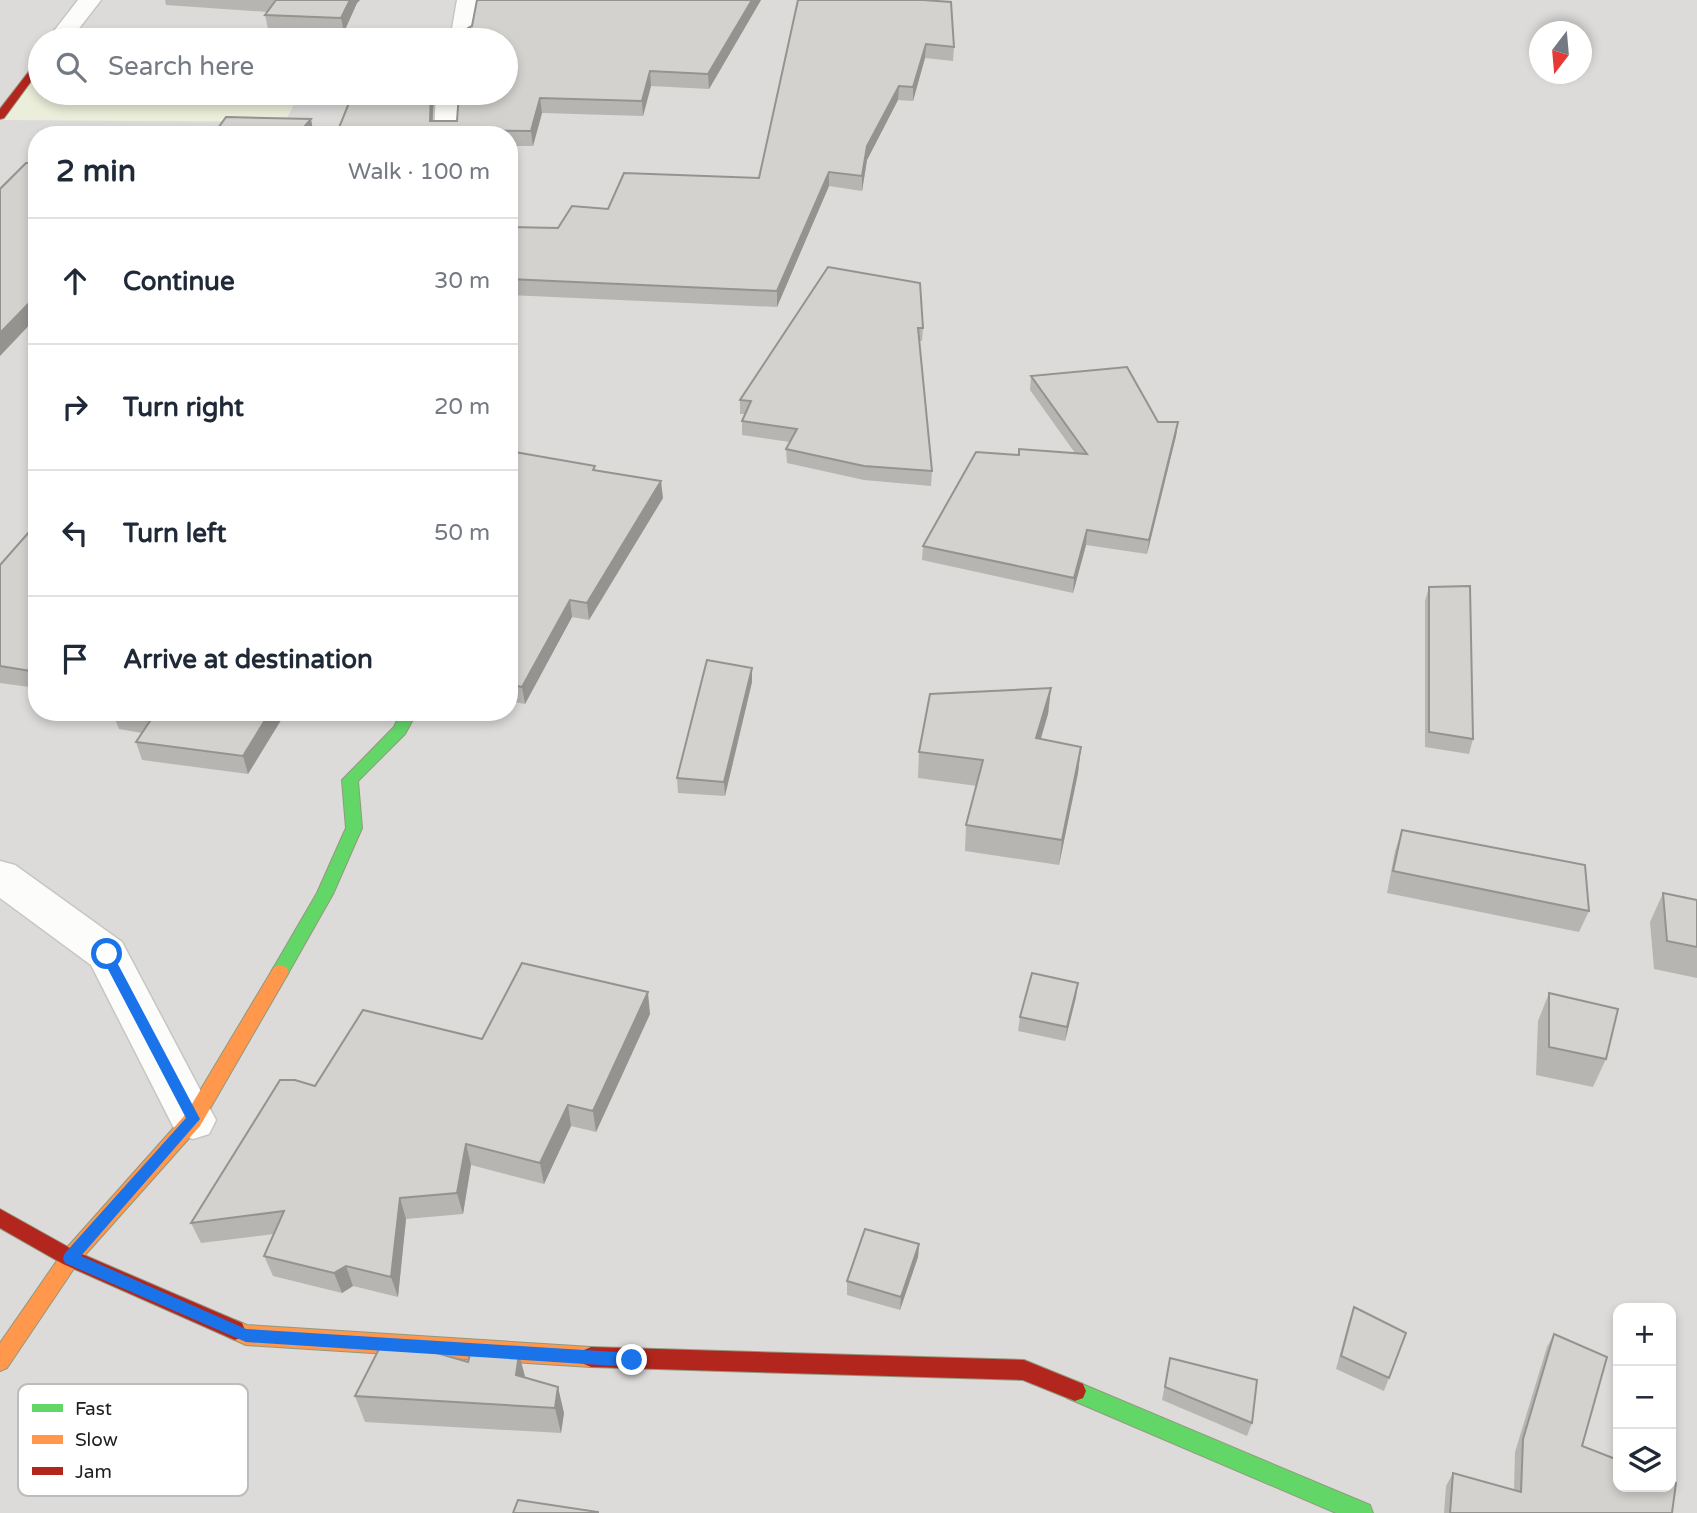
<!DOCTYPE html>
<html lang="en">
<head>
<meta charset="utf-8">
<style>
	body { margin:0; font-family:"Varela Round",sans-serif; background:#f6f6f7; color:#1f2937 }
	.controls { position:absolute; right:21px; bottom:21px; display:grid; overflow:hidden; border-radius:14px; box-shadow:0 4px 10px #0003 }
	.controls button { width:63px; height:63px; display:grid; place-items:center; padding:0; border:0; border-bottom:2px solid #e0e1e3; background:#fff; color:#1f2937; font:35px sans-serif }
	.compass { position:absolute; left:1529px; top:21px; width:63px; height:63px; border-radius:50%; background:#fff; box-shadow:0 4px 10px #0003; rotate:196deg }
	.stop { position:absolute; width:21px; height:21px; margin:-16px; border:5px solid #1a73e8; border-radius:50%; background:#fff }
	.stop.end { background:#1a73e8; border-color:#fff; box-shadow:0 2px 7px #0008 }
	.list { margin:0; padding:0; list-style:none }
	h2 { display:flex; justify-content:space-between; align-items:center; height:91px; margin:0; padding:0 28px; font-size:30px }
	h2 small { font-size:23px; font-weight:400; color:#747a83 }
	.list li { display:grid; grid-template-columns:46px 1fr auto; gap:21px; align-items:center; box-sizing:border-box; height:126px; padding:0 28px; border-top:2px solid #e0e1e3 }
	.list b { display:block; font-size:26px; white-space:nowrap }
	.list em { font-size:23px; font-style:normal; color:#747a83 }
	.icon { flex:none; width:38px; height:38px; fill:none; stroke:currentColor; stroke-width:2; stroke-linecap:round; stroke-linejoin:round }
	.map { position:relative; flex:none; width:1697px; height:1513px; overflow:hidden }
	.search { position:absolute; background:#fff; box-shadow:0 4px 10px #0003; left:28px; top:28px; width:490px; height:77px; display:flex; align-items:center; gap:18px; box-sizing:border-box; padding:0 24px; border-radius:38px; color:#747a83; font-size:26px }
	.panel { position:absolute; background:#fff; box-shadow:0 4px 10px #0003; left:28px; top:126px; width:490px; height:595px; border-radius:28px }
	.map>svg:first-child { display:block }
	.residential { fill:#dcdbd9; fill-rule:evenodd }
	.farmland { fill:#eaeeda }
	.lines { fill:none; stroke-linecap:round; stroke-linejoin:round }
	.street-casing { stroke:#c6c6c3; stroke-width:3 }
	.fast-casing { stroke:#92987e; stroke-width:2 }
	.slow-casing { stroke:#92987e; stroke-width:2 }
	.jam-casing { stroke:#92987e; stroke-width:2 }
	.street { fill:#fcfcfb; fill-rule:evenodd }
	.fast { fill:#63d668; fill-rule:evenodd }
	.slow { fill:#ff974d; fill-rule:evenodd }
	.jam { fill:#b3261e; fill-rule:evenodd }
	.wall { fill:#b6b5b1 }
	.shaded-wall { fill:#949390 }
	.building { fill:#d4d2ce; stroke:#949390; stroke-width:2 }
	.route { fill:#1a73e8 }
	.key { fill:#fff; stroke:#bcbcbc; stroke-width:2 }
	.key-label { font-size:19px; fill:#1f1f1f }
</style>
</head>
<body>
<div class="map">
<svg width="1697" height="1513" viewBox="0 0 1697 1513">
	<rect width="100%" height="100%" fill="#edece7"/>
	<path class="residential" d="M0 0H1697V1513H0ZM1540 32H1582V74H1540ZM40 40H506V93H40ZM37 135H509V712H37ZM1618 1308H1671V1487H1618Z"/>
	<path class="farmland" d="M40 70V93H300L285 122 2 120Z"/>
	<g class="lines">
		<g class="street-casing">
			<path id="street" d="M78 0H101L70 40H47Z
				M457 0H479L472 40H450Z
				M436 93H460L458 135H434Z
				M0 861 15 865 122 942 216 1120 209 1134 193 1139 177 1134 91 965 0 898Z"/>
		</g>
		<g class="fast-casing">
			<path id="fast" d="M401 712H417L405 734 358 781 362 828 333 894 286 977 280 979 274 977 271 972 317 893 346 828 342 780 394 727Z
				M1075 1381 1370 1505 1373 1513H1336L1067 1398 1064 1391 1067 1384Z"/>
		</g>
		<g class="slow-casing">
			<path id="slow" d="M280 965 286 967 289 972 200 1126 77 1264 7 1368 0 1371V1343L63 1252 186 1114 274 967Z
				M235 1320 247 1325 591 1347 598 1350 602 1357 598 1364 591 1367 246 1345 228 1337 225 1330 228 1323Z"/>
		</g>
		<g class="jam-casing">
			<path id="jam" d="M40 60V69L4 118 0 119V109L37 61Z
				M0 1209 77 1252 242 1323 245 1330 242 1337 235 1340 228 1337 63 1264 0 1228Z
				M591 1347 1024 1360 1083 1384 1086 1391 1083 1398 1075 1401 1023 1380 591 1367 584 1364 580 1357 584 1350Z"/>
		</g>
		<use href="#street" class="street"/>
		<use href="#fast" class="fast"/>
		<use href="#slow" class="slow"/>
		<use href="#jam" class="jam"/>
	</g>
	<path class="wall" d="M165 0H360L357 3 344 32 268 29 265 15 268 12 166 5Z
		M477 0H761L709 89 651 86 643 116 542 113 533 146H509V135H336L353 93H434L433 121H457Z
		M798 0 954 47 953 61 925 58 913 101 898 100 867 160 862 191 829 186 777 307 509 295V227L558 228 608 209 759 178Z
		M828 267 923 328 922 341H919L932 471 931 486 864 480 787 463 786 449 790 442 742 435V421L745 414H740V400Z
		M1031 376 1158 422H1178L1176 436 1147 554 1086 545 1073 593 922 560 923 546 1019 455 1075 453 1030 390Z
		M509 451 596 470 663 498 589 620 572 617 525 704 509 701Z
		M37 523V688L0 683V565Z
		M1429 587 1473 739 1469 754 1425 747V601Z
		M752 682 725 796 678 793 677 778Z
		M1051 688 1048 714 1041 739 1081 747 1078 773 1059 865 965 851 966 825 977 786 918 778 919 752Z
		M112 712H286L248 774 142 760 136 742 142 733 119 729Z
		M1402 830 1589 911 1579 932 1387 893 1395 851Z
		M1663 893 1697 900V978L1654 969 1650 922Z
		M1549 993 1606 1059 1593 1087 1536 1075 1538 1021Z
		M1076 997 1065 1041 1018 1031 1020 1017Z
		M650 1014 596 1132 571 1126 544 1184 471 1165 463 1214 406 1219 398 1297 353 1286 342 1293 273 1276 264 1256 274 1234 201 1243 191 1223 315 1086Z
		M919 1244 918 1257 900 1310 847 1295V1281Z
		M1354 1307 1389 1378 1384 1391 1336 1369 1349 1321Z
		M1554 1334 1582 1446 1672 1513H1444L1446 1486 1453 1473 1514 1490 1515 1452 1547 1347Z
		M1170 1358 1252 1423 1247 1436 1162 1400Z
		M525 1378 564 1413 561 1433 365 1422 355 1396Z"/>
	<path class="shaded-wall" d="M350 0H360L357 3 344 32 341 18Z
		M752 0H761L709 89 708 74Z
		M926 44 925 58 913 101V87Z
		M650 71 651 86 643 116 642 101Z
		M899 86 898 100 867 160 862 191V176L867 146Z
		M431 93H434L432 130 430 121Z
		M540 98 542 113 533 146 531 131Z
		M311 119 314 135H297Z
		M829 172V186L777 307V291Z
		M37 295V317L0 356V333Z
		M1178 422 1176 436 1147 554 1149 540Z
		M661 481 663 498 589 620 587 603Z
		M1087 530 1086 545 1073 593 1074 578Z
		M570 600 572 617 525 704 522 687Z
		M752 668V682L725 796 724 782Z
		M1051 688 1048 714 1033 764 1036 738Z
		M270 712H286L248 774 243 756Z
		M1081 747 1078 773 1059 865 1062 840Z
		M1078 983 1076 997 1065 1041 1067 1027Z
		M648 992 650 1014 596 1132 593 1111Z
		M568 1105 571 1126 544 1184 540 1163Z
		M466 1144 471 1165 463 1214 457 1193Z
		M400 1198 406 1219 398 1297 391 1277Z
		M919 1244 918 1257 900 1310 901 1297Z
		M346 1266 353 1286 342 1293 334 1273Z
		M519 1354 526 1380 516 1375Z
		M558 1387 564 1413 561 1433 555 1408Z"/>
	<path class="building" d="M276 0H350L341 18 265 15Z
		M477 0H752L708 74 650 71 642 101 540 98 531 131 413 130 409 135H336L353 93H431L430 121H457L459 93H506V40H463L468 28 472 26Z
		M798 0H923L951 2 954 47 926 44 913 87 899 86 867 146 862 176 829 172 777 291 509 279V227L558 228 572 206 608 209 624 173 759 178Z
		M226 117 311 119 297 135H213Z
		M26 163H37V295L0 333V189Z
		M828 267 920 283 923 328H918L932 471 864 466 786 449 797 429 742 421 751 401 740 400Z
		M1127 367 1158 422H1178L1149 540 1087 530 1074 578 923 546 976 452 1019 455V449L1087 454 1031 376Z
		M509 451 595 466 593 470 661 481 587 603 570 600 522 687 509 684Z
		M37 523V672L0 666V565Z
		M1470 586 1473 739 1429 732V587Z
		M707 660 752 668 724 782 677 778Z
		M1051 688 1036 738 1081 747 1062 840 966 825 983 760 919 752 930 694Z
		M115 712H270L243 756 136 742 152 718Z
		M1402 830 1585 865 1589 911 1393 871Z
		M1663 893 1697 900V947L1667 941Z
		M522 963 648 992 593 1111 568 1105 540 1163 466 1144 457 1193 400 1198 391 1277 346 1266 334 1273 264 1256 284 1211 191 1223 280 1080H295L315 1086 363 1010 482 1039Z
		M1032 973 1078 983 1067 1027 1020 1017Z
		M1549 993 1618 1009 1606 1059 1549 1047Z
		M865 1229 919 1244 901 1297 847 1281Z
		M1354 1307 1406 1333 1389 1378 1341 1356Z
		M1554 1334 1607 1357 1582 1446 1618 1460V1487H1671V1481L1676 1483 1672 1513H1450L1453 1473 1521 1492 1523 1439Z
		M381 1345 416 1347 468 1362 471 1351 519 1354 516 1375 558 1387 555 1408 355 1396Z
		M1170 1358 1257 1380 1252 1423 1165 1387Z
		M518 1500 598 1512V1513H513Z"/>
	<path class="route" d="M107 950 111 951 200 1119 81 1256 246 1329 632 1353 638 1355 640 1360 638 1365 632 1367 246 1342 65 1263 63 1258 65 1253 186 1118 100 954Z"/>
	<rect x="18" y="1384" width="230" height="112" rx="10" class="key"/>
	<rect x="32" y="1404" width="31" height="8" fill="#63d668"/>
	<rect x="32" y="1435" width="31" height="9" fill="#ff974d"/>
	<rect x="32" y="1467" width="31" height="8" fill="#b3261e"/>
	<g class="key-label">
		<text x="75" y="1415">Fast</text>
		<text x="75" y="1446">Slow</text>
		<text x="75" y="1478">Jam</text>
	</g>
</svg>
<div class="controls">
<button>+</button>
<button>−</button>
<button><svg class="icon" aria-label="layers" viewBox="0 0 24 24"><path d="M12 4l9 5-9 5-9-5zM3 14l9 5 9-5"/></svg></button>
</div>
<svg class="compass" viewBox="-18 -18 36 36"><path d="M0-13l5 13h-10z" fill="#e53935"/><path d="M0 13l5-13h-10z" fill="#747a83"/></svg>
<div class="stop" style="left:107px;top:954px"></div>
<div class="stop end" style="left:632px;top:1360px"></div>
<div class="search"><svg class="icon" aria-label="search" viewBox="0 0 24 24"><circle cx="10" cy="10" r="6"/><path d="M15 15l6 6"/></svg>Search here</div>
<section class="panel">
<h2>2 min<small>Walk · 100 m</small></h2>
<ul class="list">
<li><svg class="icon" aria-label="ahead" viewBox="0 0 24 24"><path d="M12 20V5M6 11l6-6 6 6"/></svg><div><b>Continue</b></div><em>30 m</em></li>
<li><svg class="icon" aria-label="right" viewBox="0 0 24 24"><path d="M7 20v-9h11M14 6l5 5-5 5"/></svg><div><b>Turn right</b></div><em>20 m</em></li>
<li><svg class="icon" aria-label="left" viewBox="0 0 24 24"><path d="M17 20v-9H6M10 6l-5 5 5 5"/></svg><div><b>Turn left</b></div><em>50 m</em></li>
<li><svg class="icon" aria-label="arrive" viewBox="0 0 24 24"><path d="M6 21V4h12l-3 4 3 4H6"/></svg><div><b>Arrive at destination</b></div></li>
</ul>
</section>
</div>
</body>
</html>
